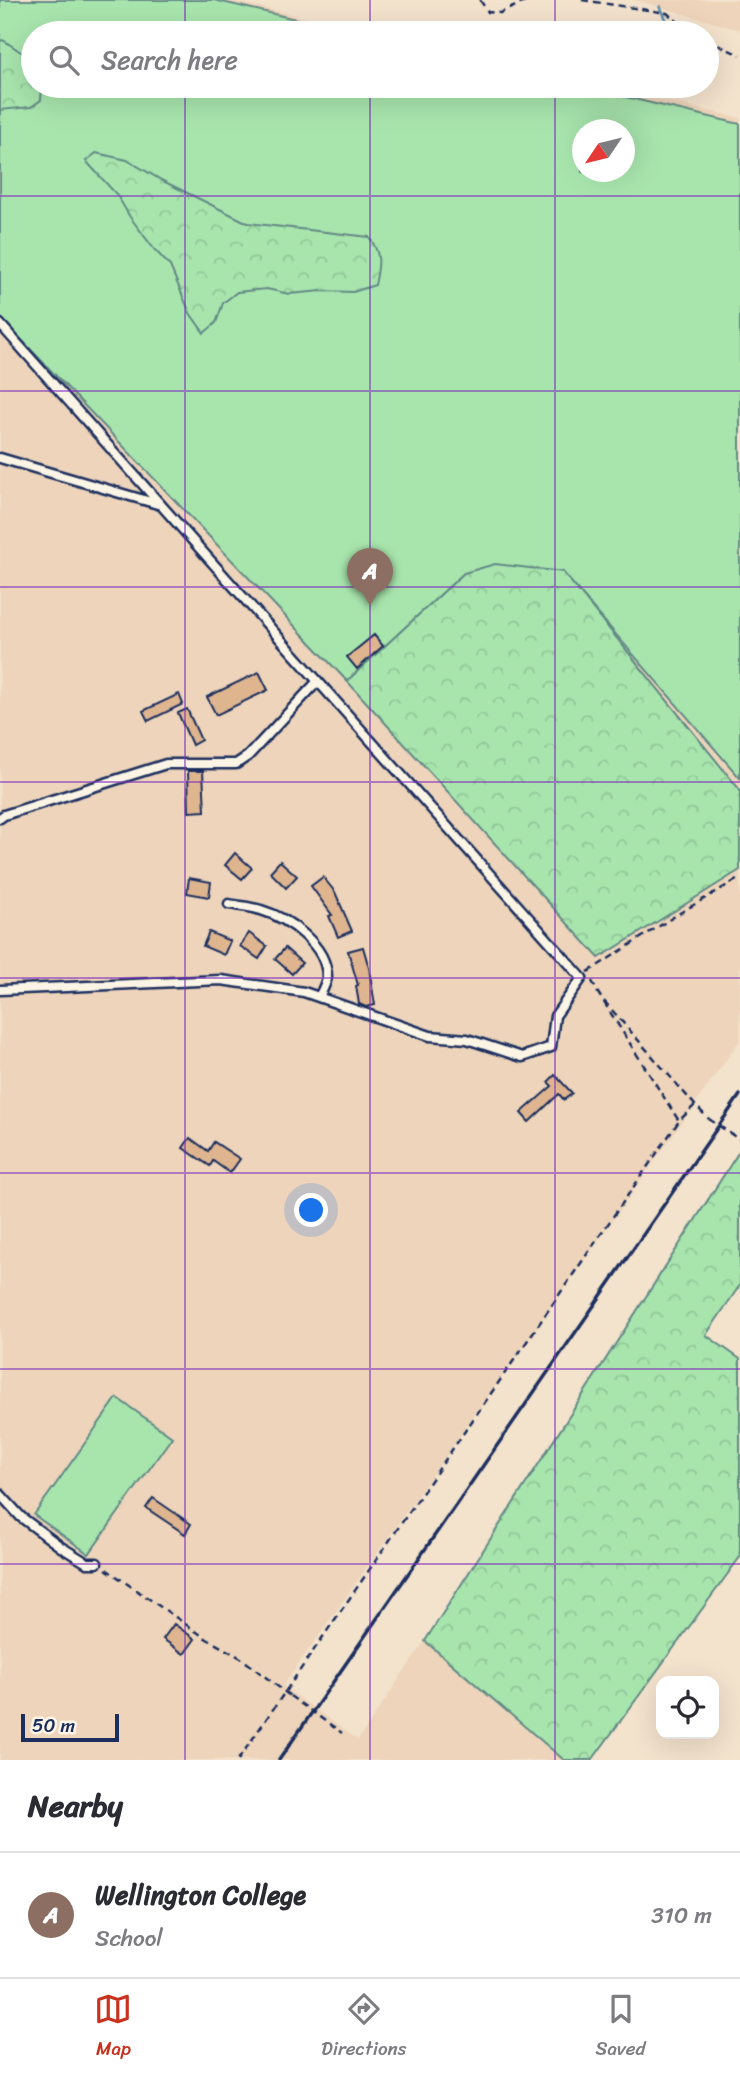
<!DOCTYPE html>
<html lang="en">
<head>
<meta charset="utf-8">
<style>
	body { margin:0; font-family:Sriracha,sans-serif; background:#f7f7f7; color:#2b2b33 }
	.controls { position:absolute; right:21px; bottom:21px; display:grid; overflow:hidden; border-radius:14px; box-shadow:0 7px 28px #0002 }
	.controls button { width:63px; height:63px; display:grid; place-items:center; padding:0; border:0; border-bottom:2px solid #e1e1e2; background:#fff; color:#2b2b33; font:35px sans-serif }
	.compass { position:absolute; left:572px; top:119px; width:63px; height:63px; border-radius:50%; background:#fff; box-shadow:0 7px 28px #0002; rotate:235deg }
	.scale { position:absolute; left:21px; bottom:18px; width:98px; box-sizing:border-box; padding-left:7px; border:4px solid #1b2f5e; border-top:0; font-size:19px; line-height:24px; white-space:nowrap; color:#1b2f5e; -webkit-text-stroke:5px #fcf5e5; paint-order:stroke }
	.you { position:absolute; left:312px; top:1211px; width:24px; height:24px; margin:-18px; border:5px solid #fff; border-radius:50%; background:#1a73e8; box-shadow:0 0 0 10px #1a73e833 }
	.badge { display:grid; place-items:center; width:46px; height:46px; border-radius:50%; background:#c8321e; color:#fff; font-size:23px; font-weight:700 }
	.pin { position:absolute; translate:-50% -58px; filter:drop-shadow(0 2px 4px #0008) }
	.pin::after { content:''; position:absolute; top:37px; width:24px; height:21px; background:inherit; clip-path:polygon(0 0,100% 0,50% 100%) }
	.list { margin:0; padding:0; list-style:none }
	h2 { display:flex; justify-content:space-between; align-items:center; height:91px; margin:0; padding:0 28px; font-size:30px }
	h2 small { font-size:23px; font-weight:400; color:#7c7c81 }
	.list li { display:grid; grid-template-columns:46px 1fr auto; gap:21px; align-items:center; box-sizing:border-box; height:126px; padding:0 28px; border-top:2px solid #e1e1e2 }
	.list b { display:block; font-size:26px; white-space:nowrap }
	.list p { margin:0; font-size:23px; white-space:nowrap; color:#7c7c81 }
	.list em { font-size:23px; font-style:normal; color:#7c7c81 }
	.icon { flex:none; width:38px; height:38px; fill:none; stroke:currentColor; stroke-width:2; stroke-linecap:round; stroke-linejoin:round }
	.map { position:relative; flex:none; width:740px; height:1760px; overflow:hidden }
	.search { position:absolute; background:#fff; box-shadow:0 7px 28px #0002; left:21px; right:21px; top:21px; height:77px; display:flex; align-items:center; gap:18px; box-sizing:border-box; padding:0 24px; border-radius:38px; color:#7c7c81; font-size:26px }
	.sheet { height:217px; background:#fff }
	nav { display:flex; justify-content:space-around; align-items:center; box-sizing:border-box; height:98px; border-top:2px solid #e1e1e2; background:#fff; font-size:19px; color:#7c7c81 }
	nav a { display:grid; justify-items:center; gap:4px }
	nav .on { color:#c8321e }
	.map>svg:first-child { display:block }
	.built { fill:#edd4ba; fill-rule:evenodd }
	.grass { fill:#a8e5ad; stroke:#628a86; stroke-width:2; fill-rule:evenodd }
	.forest { fill:url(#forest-crowns); stroke:#628a86; stroke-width:2 }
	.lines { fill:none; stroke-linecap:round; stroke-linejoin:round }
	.stream { stroke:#5b90af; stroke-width:3.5 }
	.building { fill:#dfb590; stroke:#1b2f5e; stroke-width:2 }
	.service-casing { stroke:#1b2f5e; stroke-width:13 }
	.path { stroke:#1b2f5e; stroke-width:2.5; stroke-dasharray:7 5; stroke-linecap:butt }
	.service { stroke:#fcf5e5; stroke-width:8 }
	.rail { stroke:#1b2f5e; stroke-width:3.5 }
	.path-bridge { stroke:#1b2f5e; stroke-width:2.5; stroke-dasharray:7 5; stroke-linecap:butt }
	.grid { fill:none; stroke:#7b2cbf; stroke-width:2; stroke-opacity:0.55 }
</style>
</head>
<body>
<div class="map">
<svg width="740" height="1760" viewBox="0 0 740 1760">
	<defs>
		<pattern id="forest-crowns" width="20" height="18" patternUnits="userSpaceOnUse" patternTransform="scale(1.75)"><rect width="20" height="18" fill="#a8e5ad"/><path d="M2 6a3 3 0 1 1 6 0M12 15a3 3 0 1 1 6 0" fill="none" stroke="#90c597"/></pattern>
	</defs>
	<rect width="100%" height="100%" fill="#f3e2cc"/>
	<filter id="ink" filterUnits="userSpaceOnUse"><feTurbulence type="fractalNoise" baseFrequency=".0143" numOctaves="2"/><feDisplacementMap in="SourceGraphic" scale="14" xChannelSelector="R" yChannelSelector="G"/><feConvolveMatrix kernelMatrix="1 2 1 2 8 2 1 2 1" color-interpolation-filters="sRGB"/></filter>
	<g filter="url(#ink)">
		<path class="built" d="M0 0H227L371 33H33V86H599L740 118V1040L283 1686 358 1740 425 1641 564 1760H0ZM582 130H624V172H582Z
			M635 0H740V30L660 7Z"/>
		<path class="grass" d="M0 0H214L355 33H33V86H579L740 124V778L562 572 464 573 347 681 0 317ZM582 130H624V172H582Z
			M117 1398 172 1437 89 1554 34 1515Z"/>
		<path class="forest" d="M3 40 33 60V86H42L41 100 31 107 0 110V41Z
			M96 153 127 160 163 181 248 223 369 237C382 254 379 265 375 285L353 292 322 291 289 294 267 289 237 292 223 303 216 323 204 333 190 313 170 266 154 249 130 217 117 195 86 161Z
			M495 564 563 572 740 790V870L599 958 347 681 464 573Z
			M740 1150V1285L706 1335 740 1359V1557L592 1760H564L425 1641Z"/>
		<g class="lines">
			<path class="stream" d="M660 7 670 29"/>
		</g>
		<path class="building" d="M374 635 383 646 357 669 347 657Z
			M259 672 268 690 216 715 207 697Z
			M179 694 183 704 148 721 143 711Z
			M187 709 201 740 192 745 178 713Z
			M188 771H203L205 811 189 812Z
			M235 853 252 868 242 879 225 865Z
			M280 861 297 876 286 888 270 872Z
			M323 877 335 892 352 931 338 937 329 916 332 915 311 886Z
			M189 878 211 882 209 897 187 893Z
			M209 932 230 941 224 955 203 946Z
			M249 933 267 946 259 959 240 946Z
			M363 947 369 968 375 1005 366 1007 359 1004 356 986 358 985 348 951Z
			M285 948 302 963 292 974 275 959Z
			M555 1075 572 1093 564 1100 559 1094 529 1122 521 1113 552 1086 548 1082Z
			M190 1138 208 1151 214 1142 240 1159 230 1173 213 1161 210 1166 183 1148Z
			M153 1498 191 1524 185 1534 146 1508Z
			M174 1624 195 1639 184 1654 163 1639Z"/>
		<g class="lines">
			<g class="service-casing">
				<path id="service" d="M0 324 582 978 555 1016 551 1047 522 1057 467 1039 430 1036 304 992 221 980 0 990
					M0 458 161 505
					M0 818 4 815 166 764H236L248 756 317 682
					M229 904C239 906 251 907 261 910 288 918 327 945 327 977 326 984 322 991 319 997
					M0 1494 21 1517 61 1547 87 1563H97"/>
			</g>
			<path class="path" d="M480 0 488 12 500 13 529 0
				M582 0 667 13 692 33
				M707 40 740 55
				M588 972 678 914 740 878
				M592 981 598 993 679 1121
				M604 1001 695 1105 709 1119
				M106 1569 207 1639 241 1658 290 1696
				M238 1760 679 1121 695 1105"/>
			<use href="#service" class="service"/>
			<path class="rail" d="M279 1760 740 1095"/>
			<path class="path-bridge" d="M709 1119 740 1140
				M290 1696 342 1733"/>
		</g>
	</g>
	<path class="grid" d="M185 0V33M370 0V33M555 0V33M185 86V1760M370 86V1760M555 86V1760M0 196H740M0 391H740M0 587H740M0 782H740M0 978H740M0 1173H740M0 1369H740M0 1564H740"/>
</svg>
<div class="controls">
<button><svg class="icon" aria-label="locate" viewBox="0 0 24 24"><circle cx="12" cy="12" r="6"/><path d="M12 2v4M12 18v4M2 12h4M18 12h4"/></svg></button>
</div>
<svg class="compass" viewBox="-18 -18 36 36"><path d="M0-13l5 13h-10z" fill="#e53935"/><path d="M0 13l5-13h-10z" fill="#7c7c81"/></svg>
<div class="scale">50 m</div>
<div class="you"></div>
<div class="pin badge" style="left:370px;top:606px;background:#8d6e63">A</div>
<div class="search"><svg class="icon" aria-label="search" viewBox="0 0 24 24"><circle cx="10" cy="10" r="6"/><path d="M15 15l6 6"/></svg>Search here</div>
</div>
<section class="sheet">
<h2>Nearby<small></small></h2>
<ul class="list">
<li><span class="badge" style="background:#8d6e63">A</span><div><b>Wellington College</b><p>School</p></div><em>310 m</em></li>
</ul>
</section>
<nav>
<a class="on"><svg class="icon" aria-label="map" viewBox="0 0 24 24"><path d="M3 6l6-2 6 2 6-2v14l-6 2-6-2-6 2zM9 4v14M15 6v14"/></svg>Map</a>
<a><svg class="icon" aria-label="directions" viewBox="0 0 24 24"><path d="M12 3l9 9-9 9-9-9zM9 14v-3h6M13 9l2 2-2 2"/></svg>Directions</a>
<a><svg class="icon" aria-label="saved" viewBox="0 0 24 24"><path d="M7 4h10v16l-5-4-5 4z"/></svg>Saved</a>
</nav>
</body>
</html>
